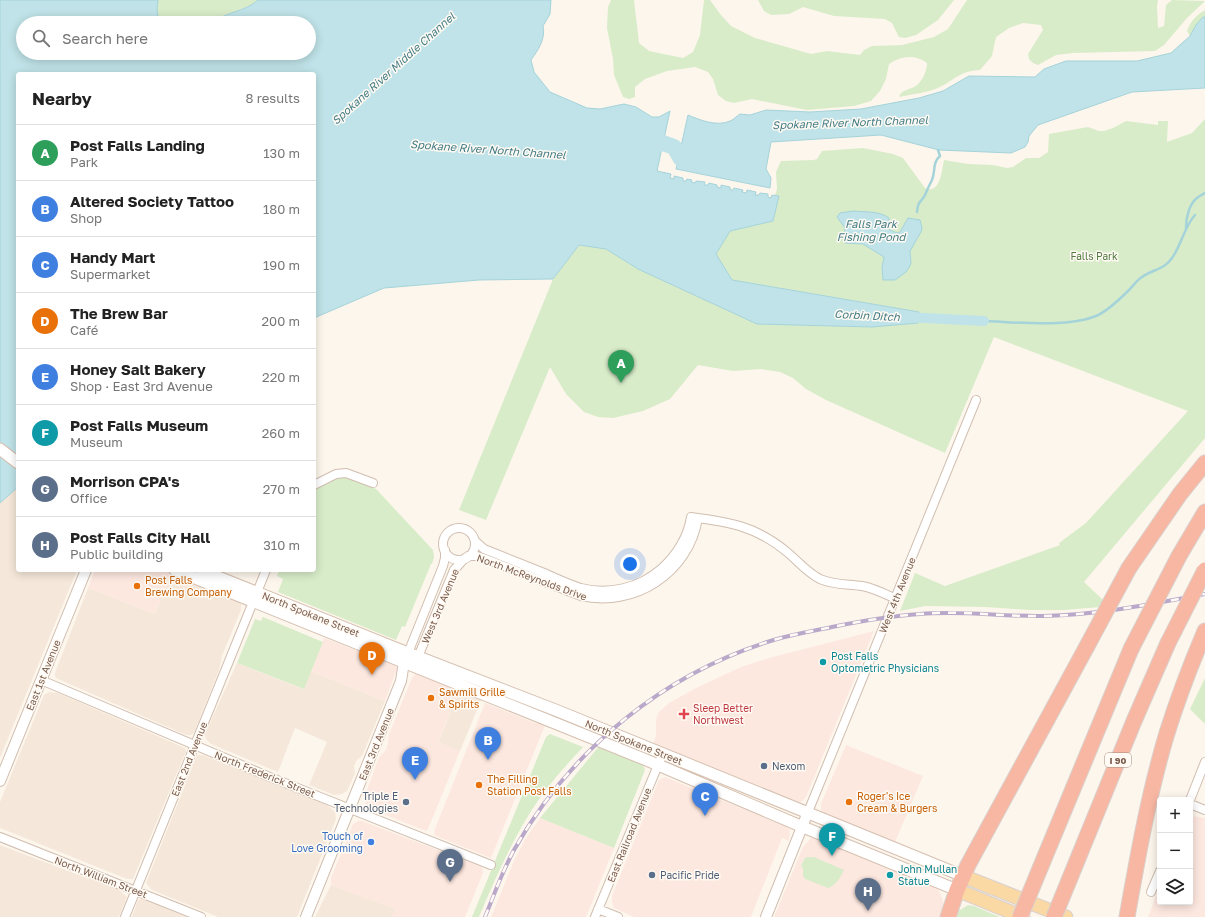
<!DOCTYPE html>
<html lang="en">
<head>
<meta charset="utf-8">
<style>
	body { margin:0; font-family:"Golos Text",sans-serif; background:#f2f2f2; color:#222 }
	.controls { position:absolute; right:12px; bottom:12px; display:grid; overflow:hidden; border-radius:4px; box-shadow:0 2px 10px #0003 }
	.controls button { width:36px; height:36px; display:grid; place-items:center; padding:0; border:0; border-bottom:1px solid #e0e0e0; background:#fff; color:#222; font:20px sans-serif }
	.you { position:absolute; left:630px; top:564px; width:14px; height:14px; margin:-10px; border:3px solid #fff; border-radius:50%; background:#1a73e8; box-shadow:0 0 0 6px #1a73e833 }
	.badge { display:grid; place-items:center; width:26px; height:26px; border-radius:50%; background:#e76f51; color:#fff; font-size:13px; font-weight:700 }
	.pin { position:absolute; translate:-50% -33px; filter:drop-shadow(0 1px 2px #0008) }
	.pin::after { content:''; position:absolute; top:21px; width:14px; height:12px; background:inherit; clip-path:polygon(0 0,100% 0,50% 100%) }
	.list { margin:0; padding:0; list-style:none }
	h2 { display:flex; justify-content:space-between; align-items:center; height:52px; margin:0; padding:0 16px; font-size:17px }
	h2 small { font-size:13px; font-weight:400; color:#767676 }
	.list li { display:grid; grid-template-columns:26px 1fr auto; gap:12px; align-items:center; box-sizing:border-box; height:56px; padding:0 16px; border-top:1px solid #e0e0e0 }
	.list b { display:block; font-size:15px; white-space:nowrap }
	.list p { margin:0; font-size:13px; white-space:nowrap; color:#767676 }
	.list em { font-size:13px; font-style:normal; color:#767676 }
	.icon { flex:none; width:22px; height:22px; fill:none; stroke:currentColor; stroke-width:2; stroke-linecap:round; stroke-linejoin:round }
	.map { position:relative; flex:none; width:1205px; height:917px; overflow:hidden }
	.search { position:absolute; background:#fff; box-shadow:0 2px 10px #0003; left:16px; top:16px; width:300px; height:44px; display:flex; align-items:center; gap:10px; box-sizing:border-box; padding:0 14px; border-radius:22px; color:#767676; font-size:15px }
	.panel { position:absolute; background:#fff; box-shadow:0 2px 10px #0003; left:16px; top:72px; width:300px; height:500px; border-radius:4px }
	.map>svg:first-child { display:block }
	.residential { fill:#f5e8da }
	.commercial { fill:#fde8e0 }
	.green { fill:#d8ecc9 }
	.water { fill:#bfe3e8; stroke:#a5d3da }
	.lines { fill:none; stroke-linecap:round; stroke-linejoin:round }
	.stream { stroke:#a5d3da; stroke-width:2.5 }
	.canal { stroke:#bfe3e8; stroke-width:10 }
	.river { stroke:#bfe3e8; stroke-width:16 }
	.minor-casing { stroke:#d1beb0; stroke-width:10 }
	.tertiary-casing { stroke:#d1beb0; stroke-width:12 }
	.secondary-casing { stroke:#d6c0b0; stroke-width:13 }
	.primary-casing { stroke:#dad1cd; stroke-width:15 }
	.motorway-casing { stroke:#dad1cd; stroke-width:17 }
	.minor { stroke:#fff; stroke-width:8 }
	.tertiary { stroke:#fff; stroke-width:10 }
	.secondary { stroke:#fff; stroke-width:11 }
	.primary { stroke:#fbd9a5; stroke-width:13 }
	.motorway { stroke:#f7b7a3; stroke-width:15 }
	.rail-casing { stroke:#b9a8c9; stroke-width:4 }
	.rail { stroke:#fffaf3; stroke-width:2.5; stroke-dasharray:8; stroke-linecap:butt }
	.motorway-bridge-casing { stroke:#dad1cd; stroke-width:17; stroke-linecap:butt }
	.motorway-bridge { stroke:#f7b7a3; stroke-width:15 }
	.food-dot { fill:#e8710a; stroke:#fffaf3; stroke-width:1.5 }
	.culture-dot { fill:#0f9aa8; stroke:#fffaf3; stroke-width:1.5 }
	.health-dot { fill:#e0444e; stroke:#fffaf3; stroke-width:1.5 }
	.service-dot { fill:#5c6f8a; stroke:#fffaf3; stroke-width:1.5 }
	.shop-dot { fill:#3f7fe0; stroke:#fffaf3; stroke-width:1.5 }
	.labels { text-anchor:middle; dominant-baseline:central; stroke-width:3; stroke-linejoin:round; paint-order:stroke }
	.shield { fill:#fffaf3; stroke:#a28b7f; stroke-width:1 }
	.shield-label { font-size:9px; font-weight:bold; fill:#7a5c4d }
	.park-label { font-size:10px; fill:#537a41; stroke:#fffaf3 }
	.street-label { font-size:10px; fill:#7a5c4d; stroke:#fffaf3 }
	.food-label { font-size:10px; fill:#c56008; stroke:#fffaf3; text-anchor:start }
	.culture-label { font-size:10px; fill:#0d838f; stroke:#fffaf3; text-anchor:start }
	.health-label { font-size:10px; fill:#be3a42; stroke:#fffaf3; text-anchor:start }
	.service-label { font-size:10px; fill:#4e5e75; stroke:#fffaf3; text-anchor:start }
	.shop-label { font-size:10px; fill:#366cbe; stroke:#fffaf3; text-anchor:end }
	.water-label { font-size:11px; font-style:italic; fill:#437c86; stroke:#fffaf3 }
</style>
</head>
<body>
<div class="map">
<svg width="1205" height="917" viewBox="0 0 1205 917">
	<rect width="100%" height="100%" fill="#fdf6ec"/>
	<path class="residential" d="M18 487V570H77L0 758V503Z
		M172 572 239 601 241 605V610L222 656 219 670 194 733 191 735H186L58 679 55 677V673L88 588 155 614Z
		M237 663 303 689 311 671 385 701 362 756 357 760 354 766 355 773 347 791 342 794 334 795 309 785 327 742 295 728 278 772 211 744 206 739 205 734Z
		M459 691 481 700 460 751 438 743Z
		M49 692 58 693 185 748 186 751 133 879H127L0 828V802L44 695Z
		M197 755H203L327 805 335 812 336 819 297 917H218L152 890 146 883Z
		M0 845 89 879H96L117 888 127 897 119 917H0Z
		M331 885 396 909 392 917H315Z
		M141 899H144L187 917H132L138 900Z"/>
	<path class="commercial" d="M95 570H167L172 572 155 614 88 588Z
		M874 631 806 797 801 802 796 801 653 744 656 736V720L658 713 669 703 696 688 741 667 769 658Z
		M324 638 358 651 365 650 395 663 397 669 395 674 385 701 311 671Z
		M421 672 428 675 434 681 459 691 438 742 460 751 428 829 426 831 378 812 366 804 364 798 379 757 386 750 388 743 389 734 412 678 416 673Z
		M485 703 535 723H546L491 858 436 836 434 834 435 829Z
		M846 745 923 776 895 842 825 813 821 810V804Z
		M665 777 785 826 790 830 789 841 782 838 751 917H634L614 908 612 902V896L658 782 659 780Z
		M1193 816 1205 818V917H1148L1160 886V902H1190V818Z
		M540 818 614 848 586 917H491L514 861 526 838Z
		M358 821H362L482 867 483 873 465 917H392L395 909 331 885V878L353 824Z
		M811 838H814L934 887 939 891 943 901 944 911 942 917H774L803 847Z"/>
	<path class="green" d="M158 0H258L252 5 220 17 212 23H167L158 16 157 9Z
		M611 0H634L639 43 649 51 683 58 693 52 700 35 704 0H710L721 15 731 26 755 38 811 54 827 51 860 55 864 50 872 46 902 45 934 37 948 29 967 0H1158L1157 6 1158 28 1164 26 1166 5 1172 0 1205 1 1187 18 1164 45 1155 51 1073 53 1056 55 1038 65 1033 63 1029 59 1028 54 1043 30 1041 25 1023 23 1009 28 996 37 992 56 980 70C960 71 956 79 940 87 928 93 912 94 899 97 901 90 908 90 914 87 922 83 927 71 927 63 915 54 901 56 889 64L886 79 880 91 871 101 854 106 807 110 752 99 734 103 726 101 718 95 713 79 708 72 695 67 667 71 645 79 635 87V97L629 99 623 97 614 75 613 59 607 28 608 7Z
		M758 0H954L938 20 916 35 905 38 899 37 892 23 885 19 834 16 803 7 789 14 771 15 764 11Z
		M1205 10V17C1197 21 1194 29 1190 36L1187 31C1190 22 1196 15 1205 10Z
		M1205 119V438L1084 582 1104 601 1100 607 1065 610H1030L985 607 925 606 900 611 915 573 945 586 1060 545 1059 543 1086 523 1188 411 994 337 945 453 826 400 806 389 793 378 780 372 761 369 733 371 698 365 670 399 643 411 613 418 598 417 584 412 566 394 550 367 486 520 459 510 553 279 579 245 606 249 638 269 757 324 872 327 918 323 919 312 732 280 715 254 730 231 773 221 778 196 775 195 777 189 776 172 781 161 814 160 817 159 822 151 863 148 893 154 903 158 925 188C940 195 942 170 944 160L968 164 993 165 1007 168 1013 167 1026 158H1039L1048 152 1049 134 1088 127 1099 131H1104L1113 128 1126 121 1158 125V121H1168L1167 142 1192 133Z
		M340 477H346L376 489 433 550 434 557 432 564H431L405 627 402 626 396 640 278 592 283 579 277 576 279 570H314V490Z
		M263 617 323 642 304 689 237 663 255 619 261 621Z
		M1205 678V724L1190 709Z
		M550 734 583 747C571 760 559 773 548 787 518 826 498 872 479 917H472L546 737Z
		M600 745 638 761 643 765 645 770 614 848 540 818Z
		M807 857H814L844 870C841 877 835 886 828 888L805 879 803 876V868L801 866 805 858Z
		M968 905 974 906 1000 917H953L957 907 960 910Z"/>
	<path class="water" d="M0 0H158L157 9 158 16 167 23H23V53H309V23H212C227 11 245 12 258 0H551L550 14 543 26C546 39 538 50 531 60L534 72 550 92 587 108 600 109 624 104 636 107 652 117H659L670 111 657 171 671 174 670 178 674 179V176L683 178V181H686L687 179 692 180 691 182 695 183 696 181 705 182 704 185H708L709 183 717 185V187L721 188V185L730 187V190H733L734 188 743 190 742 192 746 193 747 190 756 192 755 195H759L760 193 768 194V197L771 198 772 195 779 196 773 221 730 231 716 254 732 280 919 312 918 323 872 327 757 324 638 269 606 249 579 245 553 279 479 280 384 288 314 318V74H18V487L0 503Z
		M1203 17H1205V88L1132 92 1038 125 1029 136 1028 142 1025 147 1011 153 939 150 881 135 771 142 766 169 771 178 770 188 676 169 688 115C700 120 717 127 730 121 733 120 737 116 740 114L750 115 766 110 810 112 861 109 919 98 943 91 969 76 1035 77 1044 69 1066 61H1137L1171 53 1190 36 1196 25Z
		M853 211C865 212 880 211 889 218L888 229 897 233 900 232 908 218 920 220 922 228 921 232 910 251 911 262 910 266 906 272 895 280H883L882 267 884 257 863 244 845 243 844 237 845 228 837 217 840 213Z"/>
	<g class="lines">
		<path class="stream" d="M917 212C918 200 921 203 925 195 927 190 930 184 932 180 936 170 932 163 940 156L938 150
			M1186 228C1186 218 1189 204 1197 198 1199 196 1202 195 1205 193
			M984 321C1015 322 1067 328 1096 316 1108 311 1120 299 1129 290 1133 286 1137 280 1142 277 1153 269 1164 270 1172 258 1182 244 1184 227 1195 215"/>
		<path class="canal" d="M905 317 984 321"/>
		<path class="river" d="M642 146 663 143 674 147 681 159 693 162 698 160"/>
		<g class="minor-casing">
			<path id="minor" d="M314 485 336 474 346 473 373 483
				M443 544a16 16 0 1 1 32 0a16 16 0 1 1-32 0Z
				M475 541 484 549C504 557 524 565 544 573 556 578 568 584 581 588 609 595 639 588 661 569 676 556 688 537 691 517 729 522 756 526 787 552 798 561 806 572 820 579 833 585 847 584 862 586 874 588 885 594 896 599
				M468 556H477L483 558 581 596C635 608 689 573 698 518
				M408 653 443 566 445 558V550
				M418 657 454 570 465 558
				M41 680 270 777 491 865
				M1190 800 1205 762
				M1190 804 1205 810
				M808 812 976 400
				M0 837 201 917
				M1151 892 1160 871
				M598 909 618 917
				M125 917 266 570
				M595 917 663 753"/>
		</g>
		<g class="tertiary-casing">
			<path id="tertiary" d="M0 781 86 570
				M306 917 401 681 404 662 406 656
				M766 917 808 812"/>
		</g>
		<g class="secondary-casing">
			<path id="secondary" d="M0 449 18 463
				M175 570 644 759 803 827 957 890
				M201 570 398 649 558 711 963 876"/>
		</g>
		<g class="primary-casing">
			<path id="primary" d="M963 876 1066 917
				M957 890 1023 917"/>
		</g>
		<g class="motorway-casing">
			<path id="motorway" d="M1179 556 1205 512
				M1129 568 1180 494 1205 463
				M1041 866 1131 649
				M1070 878 1134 721 1168 643
				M948 917 957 890 968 865 1086 648
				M1127 917C1138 855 1149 793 1167 733 1178 698 1191 664 1205 631"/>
		</g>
		<use href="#minor" class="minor"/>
		<use href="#tertiary" class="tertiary"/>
		<use href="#secondary" class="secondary"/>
		<use href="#primary" class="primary"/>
		<use href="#motorway" class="motorway"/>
		<g class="rail-casing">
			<path id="rail" d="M485 917C494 895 502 872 514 850 571 749 665 672 777 639 795 634 813 631 832 627 861 621 890 616 920 614 962 610 1003 617 1044 616 1098 615 1152 604 1205 594"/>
		</g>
		<use href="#rail" class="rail"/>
		<g class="motorway-bridge-casing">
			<path id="motorway-bridge" d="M1168 643 1205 570
				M1086 648 1129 568
				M1131 649 1179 556
				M1020 917 1041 866
				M1054 917 1070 878"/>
		</g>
		<use href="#motorway-bridge" class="motorway-bridge"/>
	</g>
	<g class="food-dot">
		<circle cx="137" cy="586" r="4"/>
		<circle cx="431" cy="698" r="4"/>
		<circle cx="479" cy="785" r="4"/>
		<circle cx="849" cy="802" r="4"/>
	</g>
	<g class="culture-dot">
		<circle cx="823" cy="662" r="4"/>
		<circle cx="890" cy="875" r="4"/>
	</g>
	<path class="health-dot" d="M682 708h4v4h4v4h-4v4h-4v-4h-4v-4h4z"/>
	<g class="service-dot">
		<circle cx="764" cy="766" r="4"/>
		<circle cx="406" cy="802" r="4"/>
		<circle cx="652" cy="875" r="4"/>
	</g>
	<circle class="shop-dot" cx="371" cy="842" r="4"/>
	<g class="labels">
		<rect class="shield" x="1105" y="753" width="26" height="14" rx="3"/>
		<g class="shield-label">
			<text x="1118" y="760">I 90</text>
		</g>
		<g class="park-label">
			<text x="1094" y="256">Falls Park</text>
		</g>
		<g class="street-label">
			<text transform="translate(532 577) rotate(20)">North McReynolds Drive</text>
			<text transform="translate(897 595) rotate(-68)">West 4th Avenue</text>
			<text transform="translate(440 606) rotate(-67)">West 3rd Avenue</text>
			<text transform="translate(311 614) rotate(22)">North Spokane Street</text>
			<text transform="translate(43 675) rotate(-68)">East 1st Avenue</text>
			<text transform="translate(634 742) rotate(22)">North Spokane Street</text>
			<text transform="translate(376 744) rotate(-68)">East 3rd Avenue</text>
			<text transform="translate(189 759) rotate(-68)">East 2nd Avenue</text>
			<text transform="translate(265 774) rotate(22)">North Frederick Street</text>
			<text transform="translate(629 835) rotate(-68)">East Railroad Avenue</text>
			<text transform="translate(101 877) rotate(21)">North William Street</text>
		</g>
		<g class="food-label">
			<text x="145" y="580">Post Falls<tspan x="145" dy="12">Brewing Company</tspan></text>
			<text x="439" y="692">Sawmill Grille<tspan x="439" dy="12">&amp; Spirits</tspan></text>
			<text x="487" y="779">The Filling<tspan x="487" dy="12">Station Post Falls</tspan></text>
			<text x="857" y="796">Roger's Ice<tspan x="857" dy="12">Cream &amp; Burgers</tspan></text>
		</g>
		<g class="culture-label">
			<text x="831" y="656">Post Falls<tspan x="831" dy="12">Optometric Physicians</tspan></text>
			<text x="898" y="869">John Mullan<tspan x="898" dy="12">Statue</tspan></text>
		</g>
		<g class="health-label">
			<text x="693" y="708">Sleep Better<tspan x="693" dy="12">Northwest</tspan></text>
		</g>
		<g class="service-label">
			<text x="772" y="766">Nexom</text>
			<text x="398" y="796" text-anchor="end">Triple E<tspan x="398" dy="12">Technologies</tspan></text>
			<text x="660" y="875">Pacific Pride</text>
		</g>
		<g class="shop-label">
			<text x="363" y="836">Touch of<tspan x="363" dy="12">Love Grooming</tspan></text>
		</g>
		<g class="water-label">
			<text transform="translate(393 68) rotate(-42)">Spokane River Middle Channel</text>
			<text transform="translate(850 122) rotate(-2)">Spokane River North Channel</text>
			<text transform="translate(488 149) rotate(4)">Spokane River North Channel</text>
			<text x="871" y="223">Falls Park<tspan x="871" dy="13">Fishing Pond</tspan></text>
			<text transform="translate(867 315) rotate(3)">Corbin Ditch</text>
		</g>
	</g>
</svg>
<div class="controls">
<button>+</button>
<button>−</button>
<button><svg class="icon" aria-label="layers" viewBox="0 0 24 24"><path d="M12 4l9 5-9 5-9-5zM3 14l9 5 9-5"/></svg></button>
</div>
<div class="you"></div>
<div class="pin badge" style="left:621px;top:383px;background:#2e9e5b">A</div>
<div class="pin badge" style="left:488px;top:760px;background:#3f7fe0">B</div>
<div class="pin badge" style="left:705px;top:816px;background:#3f7fe0">C</div>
<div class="pin badge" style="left:372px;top:675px;background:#e8710a">D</div>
<div class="pin badge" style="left:415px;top:780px;background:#3f7fe0">E</div>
<div class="pin badge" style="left:832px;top:856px;background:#0f9aa8">F</div>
<div class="pin badge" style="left:450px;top:882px;background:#5c6f8a">G</div>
<div class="pin badge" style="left:868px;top:911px;background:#5c6f8a">H</div>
<div class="search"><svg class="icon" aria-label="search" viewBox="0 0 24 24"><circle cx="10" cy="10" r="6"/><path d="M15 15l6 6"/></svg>Search here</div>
<section class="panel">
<h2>Nearby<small>8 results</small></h2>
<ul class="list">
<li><span class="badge" style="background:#2e9e5b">A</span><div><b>Post Falls Landing</b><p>Park</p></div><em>130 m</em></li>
<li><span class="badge" style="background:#3f7fe0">B</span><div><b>Altered Society Tattoo</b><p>Shop</p></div><em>180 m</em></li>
<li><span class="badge" style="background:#3f7fe0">C</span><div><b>Handy Mart</b><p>Supermarket</p></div><em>190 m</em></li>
<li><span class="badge" style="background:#e8710a">D</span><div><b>The Brew Bar</b><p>Café</p></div><em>200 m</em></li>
<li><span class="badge" style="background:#3f7fe0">E</span><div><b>Honey Salt Bakery</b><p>Shop · East 3rd Avenue</p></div><em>220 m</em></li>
<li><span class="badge" style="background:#0f9aa8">F</span><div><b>Post Falls Museum</b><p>Museum</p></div><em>260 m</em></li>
<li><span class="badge" style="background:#5c6f8a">G</span><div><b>Morrison CPA's</b><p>Office</p></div><em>270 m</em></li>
<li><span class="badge" style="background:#5c6f8a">H</span><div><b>Post Falls City Hall</b><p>Public building</p></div><em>310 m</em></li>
</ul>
</section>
</div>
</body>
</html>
